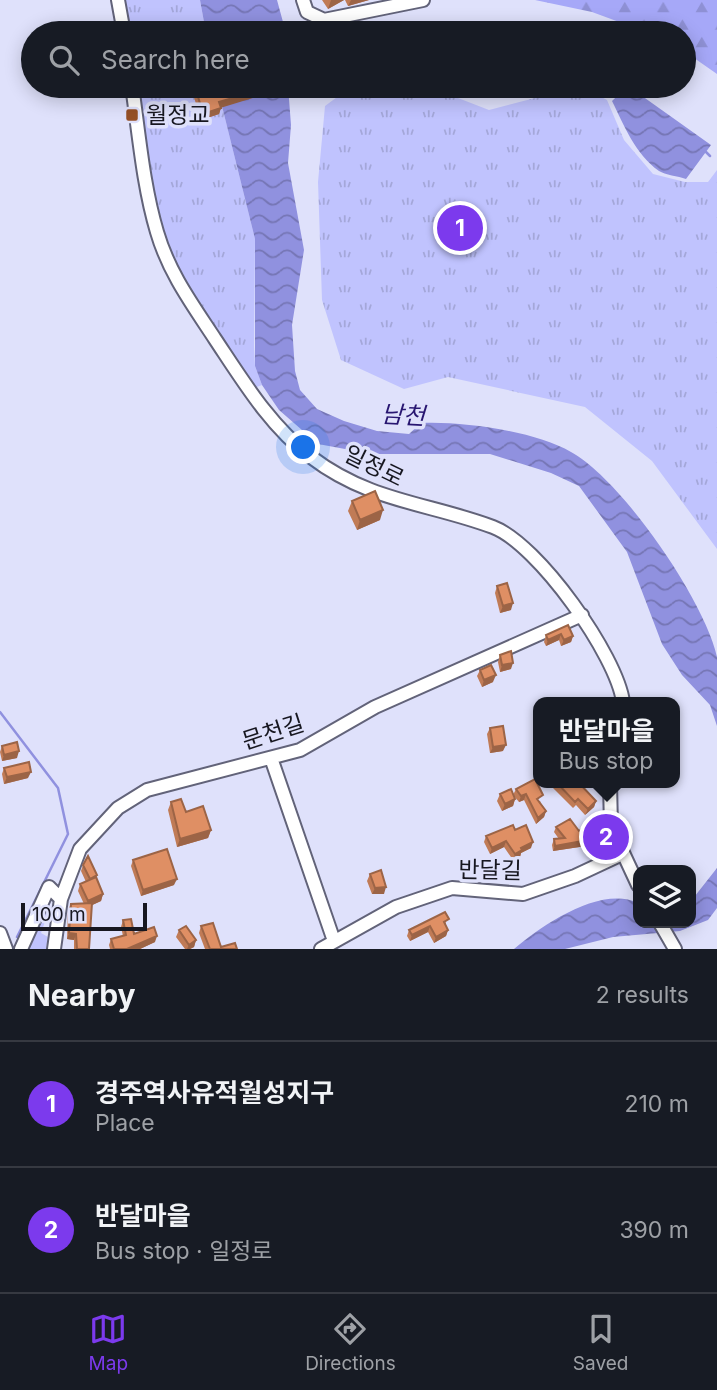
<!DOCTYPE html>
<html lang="en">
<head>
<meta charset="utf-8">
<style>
	body { margin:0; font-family:Inter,"Noto Sans KR",sans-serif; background:#242831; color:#f1f3f6 }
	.controls { position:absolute; right:21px; bottom:21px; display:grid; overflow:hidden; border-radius:14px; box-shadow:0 4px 18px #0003 }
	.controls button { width:63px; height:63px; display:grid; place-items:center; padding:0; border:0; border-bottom:2px solid #363941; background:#171b24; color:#f1f3f6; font:35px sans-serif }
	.scale { position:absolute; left:21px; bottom:18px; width:126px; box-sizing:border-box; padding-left:7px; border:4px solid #171720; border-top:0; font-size:19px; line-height:24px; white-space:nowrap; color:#171720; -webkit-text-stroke:5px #dfe1fb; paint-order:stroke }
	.you { position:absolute; left:304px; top:448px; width:24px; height:24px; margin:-18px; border:5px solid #fff; border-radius:50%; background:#1a73e8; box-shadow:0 0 0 10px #1a73e833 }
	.badge { display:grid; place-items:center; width:46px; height:46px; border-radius:50%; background:#7c3aed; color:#fff; font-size:23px; font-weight:700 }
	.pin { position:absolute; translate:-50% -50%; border:4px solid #fff; box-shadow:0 2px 7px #0006 }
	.popup { position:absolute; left:533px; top:697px; width:147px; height:91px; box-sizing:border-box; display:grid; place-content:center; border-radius:14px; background:#171b24; filter:drop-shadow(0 2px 5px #0005); font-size:23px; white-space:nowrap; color:#9ea1a6 }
	.popup b { font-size:26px; color:#f1f3f6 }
	.popup::after { content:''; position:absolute; left:50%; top:100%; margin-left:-14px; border:14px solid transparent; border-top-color:#171b24 }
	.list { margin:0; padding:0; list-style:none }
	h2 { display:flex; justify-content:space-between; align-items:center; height:91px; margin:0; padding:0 28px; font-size:30px }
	h2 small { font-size:23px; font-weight:400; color:#9ea1a6 }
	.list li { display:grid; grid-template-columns:46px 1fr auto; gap:21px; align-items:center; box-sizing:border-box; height:126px; padding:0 28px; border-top:2px solid #363941 }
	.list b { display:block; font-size:26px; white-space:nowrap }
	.list p { margin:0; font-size:23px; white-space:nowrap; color:#9ea1a6 }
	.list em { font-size:23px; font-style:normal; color:#9ea1a6 }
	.icon { flex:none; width:38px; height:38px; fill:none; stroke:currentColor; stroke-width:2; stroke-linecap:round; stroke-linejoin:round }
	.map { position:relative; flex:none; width:717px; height:949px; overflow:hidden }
	.search { position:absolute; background:#171b24; box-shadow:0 4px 18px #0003; left:21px; right:21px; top:21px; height:77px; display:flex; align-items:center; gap:18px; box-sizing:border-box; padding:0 24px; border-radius:38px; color:#9ea1a6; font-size:26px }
	.sheet { height:343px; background:#171b24 }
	nav { display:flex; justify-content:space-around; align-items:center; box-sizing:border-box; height:98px; border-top:2px solid #363941; background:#171b24; font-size:19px; color:#9ea1a6 }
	nav a { display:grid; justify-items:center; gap:4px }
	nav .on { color:#7c3aed }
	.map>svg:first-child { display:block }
	.grass { fill:#c0c3fe }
	.forest { fill:url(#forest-firs) }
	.park { fill:url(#park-tufts) }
	.water { fill:url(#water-waves) }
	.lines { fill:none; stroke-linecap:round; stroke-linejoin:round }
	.stream { stroke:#9091df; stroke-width:2.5 }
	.minor-casing { stroke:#626379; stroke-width:16 }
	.minor { stroke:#fff; stroke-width:12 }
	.wall { fill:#c07b56 }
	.shaded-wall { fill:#9c6446 }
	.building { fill:#df8f64; stroke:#9c6446; stroke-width:2 }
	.poi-dot { fill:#954f27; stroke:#dfe1fb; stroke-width:2.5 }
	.labels { text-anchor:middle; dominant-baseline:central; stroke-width:7; stroke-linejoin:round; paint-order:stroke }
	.poi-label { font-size:23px; fill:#171720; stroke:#dfe1fb; text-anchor:start }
	.street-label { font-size:23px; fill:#171720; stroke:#dfe1fb }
	.water-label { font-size:24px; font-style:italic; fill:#281671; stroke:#dfe1fb }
</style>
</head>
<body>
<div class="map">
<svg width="717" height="949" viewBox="0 0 717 949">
	<defs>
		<pattern id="forest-firs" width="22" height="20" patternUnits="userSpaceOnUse" patternTransform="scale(1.75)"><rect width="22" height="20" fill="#a6a8f8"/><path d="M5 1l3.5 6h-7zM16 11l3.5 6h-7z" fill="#8e90d4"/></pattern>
		<pattern id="park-tufts" width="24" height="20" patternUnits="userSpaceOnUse" patternTransform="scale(1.75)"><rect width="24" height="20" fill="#c0c3fe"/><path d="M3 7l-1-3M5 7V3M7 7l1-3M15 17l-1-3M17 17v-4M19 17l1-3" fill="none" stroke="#a4a7d9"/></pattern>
		<pattern id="water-waves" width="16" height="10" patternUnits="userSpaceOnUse" patternTransform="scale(1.75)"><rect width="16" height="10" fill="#9091df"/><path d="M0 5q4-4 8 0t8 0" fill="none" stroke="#7575b4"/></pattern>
	</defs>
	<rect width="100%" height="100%" fill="#dfe1fb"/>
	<path class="grass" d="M47 908 56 910 54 914 48 913 41 933 48 937 46 949H27Z"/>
	<path class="forest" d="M535 0H717V74L684 51V33H649L592 12Z"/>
	<path class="park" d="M117 0H200L206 33H123Z
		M132 86H217L255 239 254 346 255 366 262 385 249 390 174 278 157 231Z
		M352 86H427L489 110 581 86 607 100 624 140 653 174 685 182H708L717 170V549L652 461 585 407 448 377 404 389 341 360 322 300 318 182 325 106Z"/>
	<path class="water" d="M200 0H277L286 33H206Z
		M217 86H288L291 125 288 163 304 250 292 325 295 371 300 390 317 409 344 421 377 431 409 434 421 423C462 421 535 431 571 452 622 480 705 601 717 657 717 678 717 705 717 726L710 705 682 675 662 644 627 552 579 486 551 473 490 454H372L318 444 279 410 262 385 255 366V239Z
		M628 86 711 145 686 179C678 176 665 175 659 171 635 154 624 125 612 101Z
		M717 868V908L708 920 680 931 613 937 565 949H514C542 925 601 885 638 903V923H691V901Z"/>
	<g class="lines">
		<path class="stream" d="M585 23 589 33
			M617 86 622 91
			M706 152 710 156
			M0 712 58 788 68 834 17 937"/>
		<g class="minor-casing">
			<path id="minor" d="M118 0 124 33
				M303 0 307 12 324 20 423 0
				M132 86C139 134 143 185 157 232 169 273 192 304 215 339 243 381 270 426 311 457 370 502 429 503 493 527 538 544 617 656 623 702
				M271 758 334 941
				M610 783 611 827 638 885
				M660 923 675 949
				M0 933 6 949
				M21 949 49 887 61 899
				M54 949 61 899 80 849 118 808 147 790 300 750 375 707 582 615
				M321 949 396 907 452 888 523 894 575 876 622 854"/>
		</g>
		<use href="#minor" class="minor"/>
	</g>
	<path class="wall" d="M322 0H344L328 9Z
		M345 0H369L348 6Z
		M194 86H291L221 107 219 114 201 120 192 91Z
		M352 501 380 520 357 530 348 511Z
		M497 586 511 610 500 613 495 593Z
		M568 625 573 636 571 642 561 646 559 640 546 646 544 642 546 635Z
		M500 655 511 669 500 672 498 662Z
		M480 670 493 682 482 687 477 676Z
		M538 724V742L533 731 536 725Z
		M490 728 503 751 490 753 487 734Z
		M2 746 17 758 2 761 0 752Z
		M4 768 28 778 4 784 2 774Z
		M555 783H579L596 801 594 807 585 815 576 805 573 808 553 788Z
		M516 789 541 802H540L546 811 544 817 536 824 524 800 519 802 513 795 515 799 513 806 502 811 497 801 500 794 513 795Z
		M171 802 211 830 208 838 177 847 168 810Z
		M556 827 586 846 553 851 552 845 554 839H559L554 832Z
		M515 830 531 848 521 853 520 857 513 860 504 847 490 854 484 842 486 836Z
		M133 860 174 885 141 896 131 866Z
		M83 865 97 875 96 878 103 894 101 901 92 905 89 949H74V940L67 939 68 910 71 904H84L78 891 80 884 86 882 81 871Z
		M370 874 384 894H372L367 881Z
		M445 912 446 926 448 930 446 936 434 943 428 932 410 941 407 936 409 930Z
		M123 920 134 934 155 942 140 949H110L109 945 111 939 123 936 121 927Z
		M201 926 221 947 237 949H205L199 933Z
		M179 930 196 940 194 947 190 949H185L176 937Z"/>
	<path class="shaded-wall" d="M331 0H344L328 9Z
		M351 0H369L348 6Z
		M274 86H291L217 109 219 102Z
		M221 108 219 114 201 120 203 114Z
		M383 510 380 520 357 530 360 520Z
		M513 603 511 610 500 613 503 606Z
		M561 634 559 640 546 646 548 640Z
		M573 636 571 642 561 646 564 640Z
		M513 663 511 669 500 672 502 665Z
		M496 675 493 682 482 687 484 680Z
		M506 745 503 751 490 753 493 747Z
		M19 751 17 758 2 761 4 755Z
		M31 772 28 778 4 784 7 777Z
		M526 794 524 800 519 802 521 796Z
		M515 799 513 806 502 811 505 804Z
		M596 801 594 807 585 815 588 809Z
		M546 811 544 817 536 824 538 818Z
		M211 830 208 838 177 847 180 839Z
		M588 840 586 846 553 851 555 846Z
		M506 841 504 847 490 854 492 848Z
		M533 842 531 848 521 853 520 857 513 860 515 854 521 848Z
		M177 879 174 885 141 896 143 890Z
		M386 887 384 894H372L375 888Z
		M103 894 101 901 86 908 88 901Z
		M430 926 428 932 410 941 412 935Z
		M448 930 446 936 434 943 436 937Z
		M69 933 76 934 74 940 67 939Z
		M157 936 155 942 140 949H127Z
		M196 940 194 947 190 949H187L189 945Z"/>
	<path class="building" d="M195 86H274L219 102 221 108 203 114Z
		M375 491 383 510 360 520 352 501Z
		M507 583 513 603 503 606 497 586Z
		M568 625 573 636 564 640 561 634 548 640 546 635Z
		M511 651 513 663 502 665 500 655Z
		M491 665 496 675 484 680 480 670Z
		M503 726 506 745 493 747 490 728Z
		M17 742 19 751 4 755 2 746Z
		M29 762 31 772 7 777 4 768Z
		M535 779 543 795 537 799 546 811 538 818 526 794 521 796 516 789Z
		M557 783H579L596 801 588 809 578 799 575 802Z
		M511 789 515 799 505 804 500 794Z
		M181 799 186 812 203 806 211 830 180 839 171 802Z
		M570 819 579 831 582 829 588 840 555 846 554 839 565 838 556 827Z
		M513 825 515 830 526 825 533 842 521 848 522 850 515 854 506 841 492 848 486 836Z
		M167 849 177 879 143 890 133 860Z
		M88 856 97 875 90 879 83 865Z
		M381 870 386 887 375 888 370 874Z
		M96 877 103 894 88 901 80 884Z
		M92 903 89 949H77L76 934 69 933 71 904Z
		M445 912 449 919 444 922 448 930 436 937 430 926 412 935 409 930Z
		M131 919 134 934 154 927 157 936 127 949H114L111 939 126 935 123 920Z
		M213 923 221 947 235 943 237 949H210L201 926Z
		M186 926 196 940 189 945 179 930Z"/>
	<rect class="poi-dot" x="125" y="108" width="14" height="14" rx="3.5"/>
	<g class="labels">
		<g class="poi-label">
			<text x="146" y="115">월정교</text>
		</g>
		<g class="street-label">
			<text transform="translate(374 466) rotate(26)">일정로</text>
			<text transform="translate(273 732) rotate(-18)">문천길</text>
			<text transform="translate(490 870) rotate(1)">반달길</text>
		</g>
		<g class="water-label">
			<text transform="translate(403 415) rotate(3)">남천</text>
		</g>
	</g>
</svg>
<div class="controls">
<button><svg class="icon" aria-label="layers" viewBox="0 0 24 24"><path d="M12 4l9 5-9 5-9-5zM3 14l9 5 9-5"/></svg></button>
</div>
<div class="scale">100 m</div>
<div class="you"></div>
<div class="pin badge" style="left:460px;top:228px">1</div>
<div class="pin badge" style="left:606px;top:837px">2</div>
<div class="popup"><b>반달마을</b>Bus stop</div>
<div class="search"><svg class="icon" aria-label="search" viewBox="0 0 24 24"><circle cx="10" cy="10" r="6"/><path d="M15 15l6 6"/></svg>Search here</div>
</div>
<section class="sheet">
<h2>Nearby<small>2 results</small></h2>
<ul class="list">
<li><span class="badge">1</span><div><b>경주역사유적월성지구</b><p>Place</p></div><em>210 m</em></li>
<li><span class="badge">2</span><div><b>반달마을</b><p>Bus stop · 일정로</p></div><em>390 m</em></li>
</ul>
</section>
<nav>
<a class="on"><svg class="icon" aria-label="map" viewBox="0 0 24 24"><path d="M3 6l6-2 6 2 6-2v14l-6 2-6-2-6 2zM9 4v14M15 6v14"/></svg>Map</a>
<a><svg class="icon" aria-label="directions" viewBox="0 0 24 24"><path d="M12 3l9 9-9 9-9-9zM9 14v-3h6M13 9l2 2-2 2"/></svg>Directions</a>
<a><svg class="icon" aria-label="saved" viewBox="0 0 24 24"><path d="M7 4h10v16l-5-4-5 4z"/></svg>Saved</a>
</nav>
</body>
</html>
